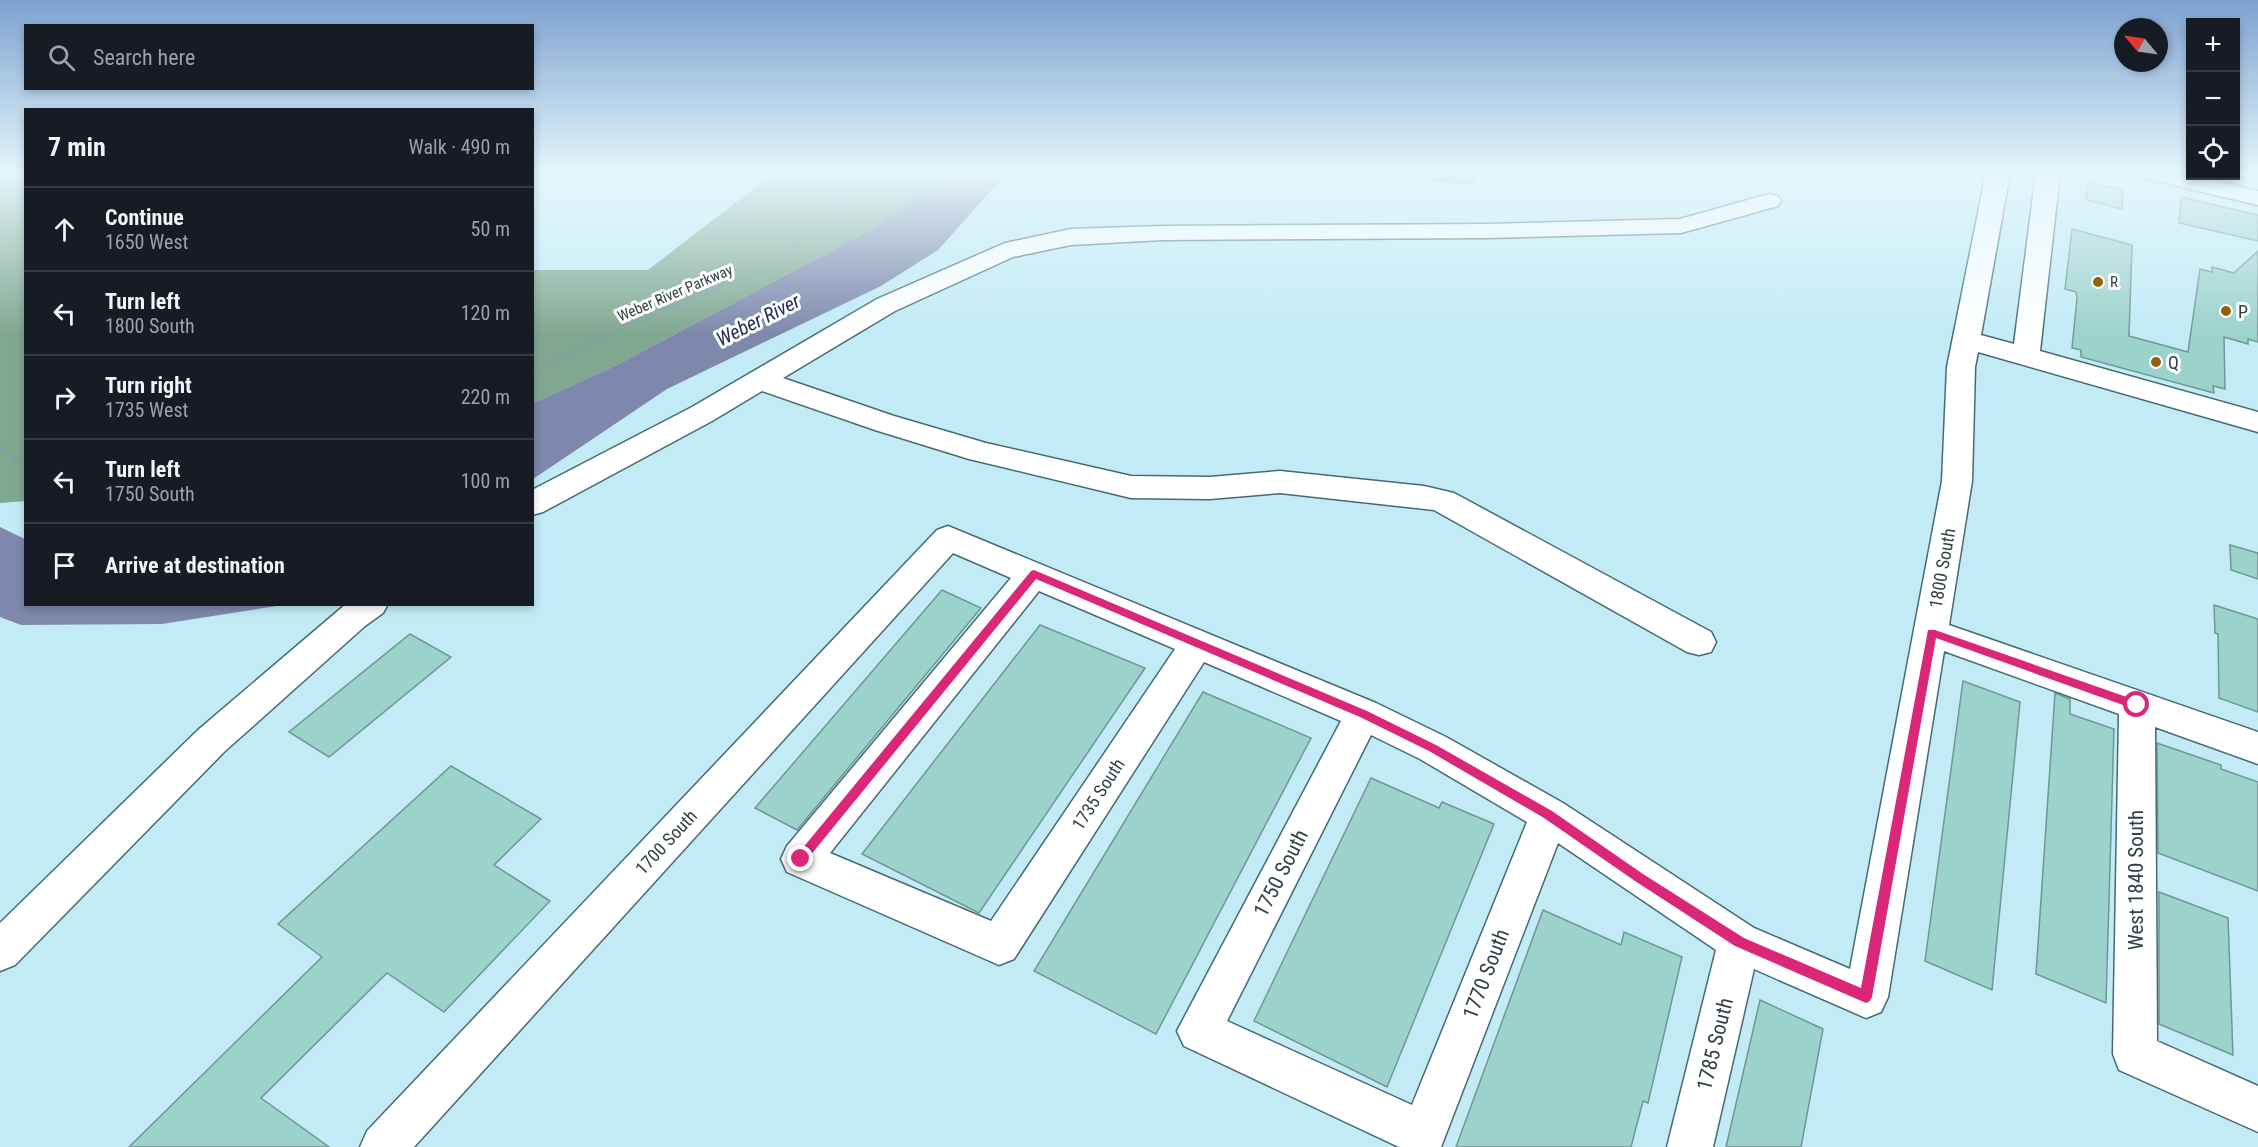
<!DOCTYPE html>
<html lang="en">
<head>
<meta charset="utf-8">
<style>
	body { margin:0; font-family:"Roboto Condensed",sans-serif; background:#20242c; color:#f1f3f6 }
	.controls { position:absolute; right:18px; top:18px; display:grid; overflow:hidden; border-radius:0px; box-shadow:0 3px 9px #0003 }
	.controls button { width:54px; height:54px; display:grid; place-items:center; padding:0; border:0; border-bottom:2px solid #363941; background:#171b24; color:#f1f3f6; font:30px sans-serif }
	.compass { position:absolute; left:2114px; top:18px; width:54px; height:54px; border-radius:50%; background:#171b24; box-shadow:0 3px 9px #0003; rotate:299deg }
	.stop { position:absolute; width:18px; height:18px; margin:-14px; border:4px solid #db2777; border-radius:50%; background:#fff }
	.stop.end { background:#db2777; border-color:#fff; box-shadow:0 2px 6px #0008 }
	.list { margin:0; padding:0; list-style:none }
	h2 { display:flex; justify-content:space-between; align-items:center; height:78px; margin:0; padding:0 24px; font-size:26px }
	h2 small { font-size:20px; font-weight:400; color:#9ea1a6 }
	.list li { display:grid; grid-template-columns:39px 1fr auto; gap:18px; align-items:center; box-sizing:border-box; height:84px; padding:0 24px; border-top:2px solid #363941 }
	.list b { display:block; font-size:22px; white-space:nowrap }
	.list p { margin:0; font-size:20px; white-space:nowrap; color:#9ea1a6 }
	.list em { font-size:20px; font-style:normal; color:#9ea1a6 }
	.icon { flex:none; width:33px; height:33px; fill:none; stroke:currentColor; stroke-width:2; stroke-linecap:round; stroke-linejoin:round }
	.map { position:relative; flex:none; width:2258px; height:1147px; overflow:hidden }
	.search { position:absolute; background:#171b24; box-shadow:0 3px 9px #0003; left:24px; top:24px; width:510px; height:66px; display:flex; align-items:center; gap:15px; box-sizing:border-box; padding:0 21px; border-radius:0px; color:#9ea1a6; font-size:22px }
	.panel { position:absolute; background:#171b24; box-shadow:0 3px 9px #0003; left:24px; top:108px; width:510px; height:498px; border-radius:0px }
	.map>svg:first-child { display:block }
	.forest { fill:#80a891 }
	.water { fill:#7e88ac }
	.building { fill:#9cd2cc; stroke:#6f9793; stroke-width:1.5 }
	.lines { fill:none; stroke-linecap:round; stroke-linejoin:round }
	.minor-casing { stroke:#456a74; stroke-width:3 }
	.path-far1 { stroke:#809ea6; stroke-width:3; stroke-dasharray:4 2; stroke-linecap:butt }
	.path { stroke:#809ea6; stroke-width:4; stroke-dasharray:4.5 3; stroke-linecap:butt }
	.minor { fill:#fff; fill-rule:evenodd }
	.route { fill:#db2777 }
	.poi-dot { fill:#92630f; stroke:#fff; stroke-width:2 }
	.labels { text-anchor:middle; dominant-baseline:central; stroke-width:6; stroke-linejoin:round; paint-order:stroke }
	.far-poi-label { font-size:15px; fill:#304045; stroke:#fff; text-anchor:start }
	.far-street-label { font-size:15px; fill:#304045; stroke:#fff }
	.poi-label { font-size:18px; fill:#304045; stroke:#fff; text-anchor:start }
	.street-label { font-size:18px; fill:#304045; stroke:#fff }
	.water-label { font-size:20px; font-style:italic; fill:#242c5c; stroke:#fff }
	.near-street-label { font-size:21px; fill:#304045; stroke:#fff }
</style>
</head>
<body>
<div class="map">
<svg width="2258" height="1147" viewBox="0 0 2258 1147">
	<rect width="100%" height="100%" fill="#c2ebf6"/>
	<path class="forest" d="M0 173H25L26 501 0 503Z
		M774 173H942L914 201 867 232 617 365 533 403V270H648Z"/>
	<path class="water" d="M942 173H1007L938 250 881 286 667 389 533 479V403L617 365 867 232 914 201Z
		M1392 173H1474L1473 185 1410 179Z
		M0 527 25 539 26 604 283 605 162 624 21 625 0 617Z"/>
	<path class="building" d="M2087 182 2123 190 2122 209 2086 200Z
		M2181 197 2258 215V241L2179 223Z
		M2072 229 2132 245 2129 336 2188 352 2200 269 2212 272V267L2234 273 2258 251V342L2248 339V344L2224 337 2225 389 2213 386 2214 393 2081 357V350L2072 348 2077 298 2076 292 2065 289Z
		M2230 545 2258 553V579L2231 570Z
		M942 590 981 608 797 830 755 808Z
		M2214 605 2258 619V712L2219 698 2218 634 2215 633Z
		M1040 625 1145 668 979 913 862 854Z
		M410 634 451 657 329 757 289 732Z
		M1963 681 2020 702 1992 990 1925 961Z
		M1203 692 1311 738 1156 1034 1034 971Z
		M2055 693 2070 699V714L2114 729 2106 1003 2036 974Z
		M2157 743 2221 765V769L2258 782V891L2158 853Z
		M451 766 541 819 494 865 550 901 444 1012 387 973 261 1098 329 1147H129L322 957 278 924Z
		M1371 778 1439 808 1442 802 1494 824 1387 1087 1254 1021Z
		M2159 892 2228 918 2233 1055 2159 1024Z
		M1543 910 1621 945 1624 932 1682 957 1648 1103 1643 1101 1631 1147H1456Z
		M1760 1000 1823 1029 1801 1147H1726Z"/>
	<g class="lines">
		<g class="minor-casing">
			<path id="minor" d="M1986 173H2010L1981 335 2014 344 2036 173H2060L2040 351 2258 412V432L1978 352 1975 367 1972 481 1949 625 2258 732V764L2155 727 2157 1041 2258 1086V1132L2119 1070 2113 1054 2119 714 1944 651 1888 997 1881 1012 1866 1018 1754 969 1713 1147H1667L1716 950 1558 843 1441 1147H1399L1184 1046 1177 1031 1341 721 1204 662 1014 959 999 965 787 872 781 859 787 846 1011 578 953 553 414 1147H360L367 1131 937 530 948 526 1376 703 1446 737 1563 803 1754 928 1850 969 1942 481 1947 367ZM1039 591 1175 649 991 921 830 853ZM1371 735 1420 759 1527 822 1412 1105 1227 1021Z
				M2139 173H2182L2258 191V205L2143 178Z
				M1769 194 1778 196 1781 201 1778 206 1681 233 1487 238 1162 240 1071 245 1013 257 895 311 783 378 894 416 986 443 1131 476 1210 477 1280 471 1424 486 1454 493 1711 632 1716 642 1711 652 1699 655 1687 652 1434 510 1280 493 1210 499 1131 498 969 459 875 430 762 391 712 421 543 512 532 515V490L692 407 877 299 1005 243 1071 229 1162 226 1487 224 1680 219Z
				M346 604H388L383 613 365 626 224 752 15 965 0 971V923L198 730Z"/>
		</g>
		<path class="path-far1" d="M621 173 650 175 658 173
			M532 374 576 348 729 282 766 271 788 259 805 227 867 173"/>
		<path class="path" d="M0 448 26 465"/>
		<use href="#minor" class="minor"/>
	</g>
	<linearGradient id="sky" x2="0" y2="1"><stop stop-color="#7da2d0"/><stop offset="0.52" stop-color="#e4f6fb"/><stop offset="1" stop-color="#e4f6fb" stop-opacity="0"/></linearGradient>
	<rect width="2258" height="334" fill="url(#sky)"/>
	<path class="route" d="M1034 570 1367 711 1436 745 1552 811 1643 874 1744 938 1861 988 1928 630H1935L2141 702 2142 705 2137 710 1936 638 1872 997 1870 1001 1866 1003 1735 946 1635 881 1544 818 1429 751 1360 717 1036 579 805 862H797V855L1031 571Z"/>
	<g class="poi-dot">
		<circle cx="2098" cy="282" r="6"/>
		<circle cx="2226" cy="311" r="6"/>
		<circle cx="2156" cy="362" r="6"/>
	</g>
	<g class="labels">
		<g class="far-poi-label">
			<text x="2110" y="282">R</text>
		</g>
		<g class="far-street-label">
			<text transform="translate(675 293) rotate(-23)">Weber River Parkway</text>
		</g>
		<g class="poi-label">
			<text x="2238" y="311">P</text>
			<text x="2168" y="362">Q</text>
		</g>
		<g class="street-label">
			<text transform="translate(1942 568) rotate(-80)">1800 South</text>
			<text transform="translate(1098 794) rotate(-57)">1735 South</text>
			<text transform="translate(666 842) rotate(-47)">1700 South</text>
		</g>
		<g class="water-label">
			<text transform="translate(758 320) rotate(-27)">Weber River</text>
		</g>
		<g class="near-street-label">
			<text transform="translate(1281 873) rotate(-63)">1750 South</text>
			<text transform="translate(2136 880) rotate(-90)">West 1840 South</text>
			<text transform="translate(1486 974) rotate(-69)">1770 South</text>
			<text transform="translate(1715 1044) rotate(-76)">1785 South</text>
		</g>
	</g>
</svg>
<div class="controls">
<button>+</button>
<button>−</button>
<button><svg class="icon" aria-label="locate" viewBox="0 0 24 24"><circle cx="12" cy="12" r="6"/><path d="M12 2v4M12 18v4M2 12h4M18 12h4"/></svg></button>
</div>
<svg class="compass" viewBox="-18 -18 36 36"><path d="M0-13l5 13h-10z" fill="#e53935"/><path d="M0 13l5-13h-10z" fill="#9ea1a6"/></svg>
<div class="stop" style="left:2137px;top:705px"></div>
<div class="stop end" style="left:801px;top:859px"></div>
<div class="search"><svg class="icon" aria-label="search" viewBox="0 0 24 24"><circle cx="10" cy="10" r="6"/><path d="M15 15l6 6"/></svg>Search here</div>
<section class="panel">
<h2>7 min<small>Walk · 490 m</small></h2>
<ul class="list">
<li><svg class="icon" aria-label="ahead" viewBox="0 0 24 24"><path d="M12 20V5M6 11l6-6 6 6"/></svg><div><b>Continue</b><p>1650 West</p></div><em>50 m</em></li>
<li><svg class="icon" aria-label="left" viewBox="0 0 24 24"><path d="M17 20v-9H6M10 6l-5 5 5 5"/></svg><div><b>Turn left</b><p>1800 South</p></div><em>120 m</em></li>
<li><svg class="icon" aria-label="right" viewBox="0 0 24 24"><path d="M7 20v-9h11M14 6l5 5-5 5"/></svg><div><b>Turn right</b><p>1735 West</p></div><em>220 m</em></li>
<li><svg class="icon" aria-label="left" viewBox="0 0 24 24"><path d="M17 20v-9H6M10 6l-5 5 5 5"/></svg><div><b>Turn left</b><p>1750 South</p></div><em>100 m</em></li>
<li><svg class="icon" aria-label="arrive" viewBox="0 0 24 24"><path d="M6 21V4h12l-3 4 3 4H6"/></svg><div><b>Arrive at destination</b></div></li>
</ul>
</section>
</div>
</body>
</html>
